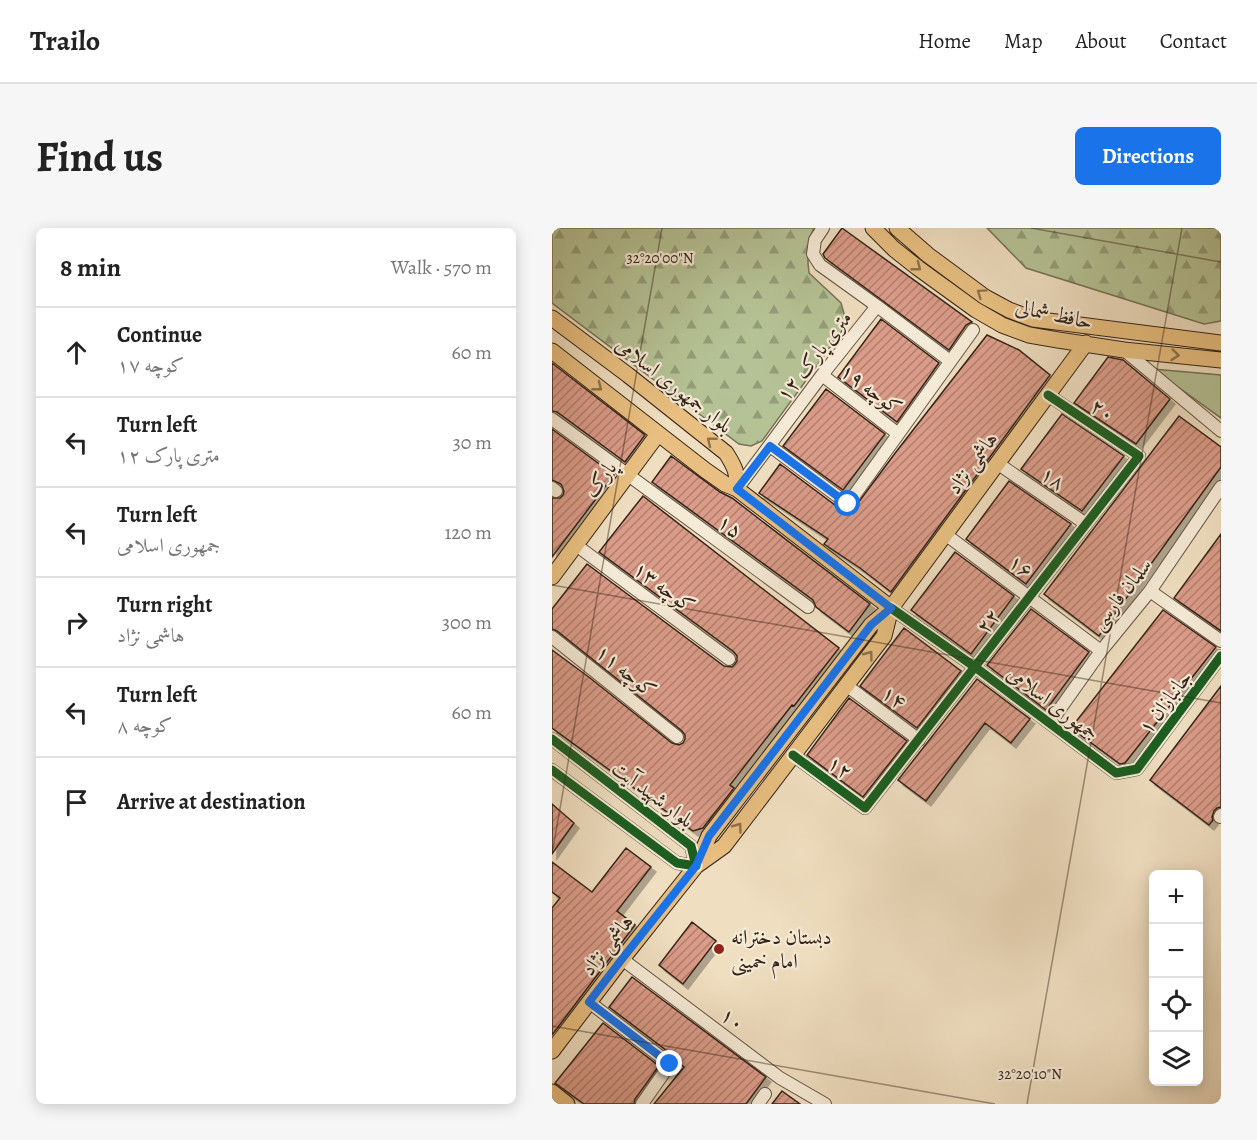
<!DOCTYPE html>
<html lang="en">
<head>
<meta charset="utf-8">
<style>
	body { margin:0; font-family:Alegreya,Amiri,serif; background:#f6f6f6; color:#222 }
	.controls { position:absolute; right:18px; bottom:18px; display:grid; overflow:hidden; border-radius:9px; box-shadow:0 3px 15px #0003 }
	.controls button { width:54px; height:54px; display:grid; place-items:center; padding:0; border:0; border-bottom:2px solid #e0e0e0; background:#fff; color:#222; font:30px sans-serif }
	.stop { position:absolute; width:18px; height:18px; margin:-14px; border:4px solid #1a73e8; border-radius:50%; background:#fff }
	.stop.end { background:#1a73e8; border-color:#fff; box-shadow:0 2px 6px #0008 }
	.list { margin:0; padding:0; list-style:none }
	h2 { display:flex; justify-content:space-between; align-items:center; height:78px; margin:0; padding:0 24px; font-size:26px }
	h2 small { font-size:20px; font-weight:400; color:#767676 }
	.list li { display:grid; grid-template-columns:39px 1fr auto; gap:18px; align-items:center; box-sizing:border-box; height:90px; padding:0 24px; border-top:2px solid #e0e0e0 }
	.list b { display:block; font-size:22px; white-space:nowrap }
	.list p { margin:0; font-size:20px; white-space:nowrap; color:#767676 }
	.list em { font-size:20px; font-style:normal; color:#767676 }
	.icon { flex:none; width:33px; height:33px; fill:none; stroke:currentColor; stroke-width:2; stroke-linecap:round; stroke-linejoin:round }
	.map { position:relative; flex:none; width:669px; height:876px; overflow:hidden; border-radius:9px }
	header { display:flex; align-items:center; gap:36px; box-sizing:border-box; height:84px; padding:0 30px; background:#fff; border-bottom:2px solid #e0e0e0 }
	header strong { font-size:28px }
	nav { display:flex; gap:33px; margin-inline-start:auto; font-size:21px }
	.intro { display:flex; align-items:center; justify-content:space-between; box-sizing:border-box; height:144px; padding:0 36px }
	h1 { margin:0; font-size:42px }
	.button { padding:15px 27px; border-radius:9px; background:#1a73e8; color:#fff; font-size:21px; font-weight:700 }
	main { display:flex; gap:36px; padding:0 36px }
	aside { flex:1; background:#fff; border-radius:9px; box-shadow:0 3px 15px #0003 }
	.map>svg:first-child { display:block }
	.grass { fill:#b5c295; stroke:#757356; stroke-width:1.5 }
	.forest { fill:url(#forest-firs); stroke:#757356; stroke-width:1.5 }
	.building { fill:url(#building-hatch); stroke:#352418; stroke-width:1.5; filter:url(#shadow) }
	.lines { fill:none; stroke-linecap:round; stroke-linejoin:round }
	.minor-casing { stroke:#645242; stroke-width:14 }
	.major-casing { stroke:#352418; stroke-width:17 }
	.minor { stroke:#f5ead6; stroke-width:12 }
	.major { stroke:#e8bf80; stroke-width:15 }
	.cycleway-casing { stroke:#f5ead6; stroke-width:13 }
	.cycleway { stroke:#1b5e20; stroke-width:9 }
	.oneway { stroke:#8e724c }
	.route { stroke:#1a73e8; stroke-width:8 }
	.ticks { fill:none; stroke:#352418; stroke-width:1.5; stroke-opacity:0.45 }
	.poi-dot { fill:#8f2418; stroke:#f5ead6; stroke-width:2 }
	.labels { text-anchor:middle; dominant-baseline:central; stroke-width:4.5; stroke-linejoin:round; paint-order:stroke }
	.street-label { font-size:21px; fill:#352418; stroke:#f5ead6 }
	.poi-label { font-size:21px; fill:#352418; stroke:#f5ead6; text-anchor:start }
	.ticks-label { font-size:15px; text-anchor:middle; fill:#352418; stroke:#f5ead6; stroke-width:4.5; stroke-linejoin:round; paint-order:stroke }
</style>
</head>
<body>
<header>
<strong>Trailo</strong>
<nav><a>Home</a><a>Map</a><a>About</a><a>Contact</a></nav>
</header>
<div class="intro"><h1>Find us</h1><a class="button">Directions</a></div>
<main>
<aside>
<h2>8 min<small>Walk · 570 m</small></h2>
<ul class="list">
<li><svg class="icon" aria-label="ahead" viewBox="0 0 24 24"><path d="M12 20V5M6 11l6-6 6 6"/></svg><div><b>Continue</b><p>کوچه ۱۷</p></div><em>60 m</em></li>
<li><svg class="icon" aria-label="left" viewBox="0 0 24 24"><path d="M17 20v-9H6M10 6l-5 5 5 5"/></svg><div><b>Turn left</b><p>۱۲ متری پارک</p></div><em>30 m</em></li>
<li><svg class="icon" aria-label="left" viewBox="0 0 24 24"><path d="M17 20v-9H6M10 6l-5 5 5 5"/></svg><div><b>Turn left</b><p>جمهوری اسلامی</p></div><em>120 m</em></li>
<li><svg class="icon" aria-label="right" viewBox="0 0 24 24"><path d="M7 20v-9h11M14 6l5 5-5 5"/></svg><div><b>Turn right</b><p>هاشمی نژاد</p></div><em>300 m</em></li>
<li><svg class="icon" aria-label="left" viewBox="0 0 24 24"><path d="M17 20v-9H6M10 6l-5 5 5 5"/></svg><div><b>Turn left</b><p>کوچه ۸</p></div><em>60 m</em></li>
<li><svg class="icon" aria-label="arrive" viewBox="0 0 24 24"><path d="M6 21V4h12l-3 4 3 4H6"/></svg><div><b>Arrive at destination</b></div></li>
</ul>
</aside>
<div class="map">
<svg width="669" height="876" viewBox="0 0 669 876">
	<defs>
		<pattern id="forest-firs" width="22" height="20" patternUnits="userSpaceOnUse" patternTransform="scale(1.5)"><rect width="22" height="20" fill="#b5c295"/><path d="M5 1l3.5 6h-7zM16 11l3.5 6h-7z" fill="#949d79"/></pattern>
		<pattern id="building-hatch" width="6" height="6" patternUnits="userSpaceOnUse" patternTransform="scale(1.5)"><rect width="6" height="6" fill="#da9b88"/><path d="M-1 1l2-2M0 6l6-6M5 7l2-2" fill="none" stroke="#b27e6e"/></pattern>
		<filter id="shadow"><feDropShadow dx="5" dy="5" stdDeviation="0" flood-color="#0004"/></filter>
	</defs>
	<rect width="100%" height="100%" fill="#efdec0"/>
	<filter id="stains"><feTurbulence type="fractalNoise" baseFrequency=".00333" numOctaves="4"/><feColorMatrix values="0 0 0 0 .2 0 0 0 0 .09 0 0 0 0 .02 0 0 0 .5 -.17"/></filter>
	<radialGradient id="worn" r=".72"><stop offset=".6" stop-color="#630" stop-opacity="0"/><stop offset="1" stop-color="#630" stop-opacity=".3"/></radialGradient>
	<path class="grass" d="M601 141 669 147V190Z"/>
	<path class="forest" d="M0 0H262C255 15 255 28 257 45L289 75 295 96 210 213 199 218 187 216 0 75Z
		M435 0H669V93L652 96 474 40Z"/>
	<path class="building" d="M290 0 420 94 414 97 397 122 273 30 271 26Z
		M329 91 387 135 345 194 286 149Z
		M435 107 467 122 498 147 339 364 308 340 272 316 276 311 207 265 228 236 291 283 296 284 300 283 344 224Z
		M556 129 571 132 618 171 584 216 522 175Z
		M0 135 93 207 73 234 5 184 0 183Z
		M274 161 333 206 291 262 231 218Z
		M510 186 572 228 530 283 469 241Z
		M627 188 669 219V239L547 408 492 366Z
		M0 201 62 247 0 329V270H8L11 267 12 263 9 256 0 252Z
		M119 228 168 264 180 270 318 376 297 404 264 379 261 372 100 254Z
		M457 253 519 296 474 356 414 311Z
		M91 268 287 420 242 478 240 477 178 557 182 560 151 600 141 603 0 500V422L38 450 120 515 127 517 131 515 133 511V507L130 503 5 403 0 401V381L35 336 172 438 180 439 183 436 185 433V428L182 424 47 324Z
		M669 306V403L622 370Z
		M403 324 462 368 419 426 359 382Z
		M479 381 537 424 494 482 435 437Z
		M611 382 664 419 573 535 568 536 519 500Z
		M352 400 409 443 365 500 308 458Z
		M425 451 478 491 459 515 433 495 374 573 346 552Z
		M669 458V579L665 580 662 583 660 589 661 592 657 597 598 552Z
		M297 470 355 513 311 569 255 527Z
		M0 576 22 595 0 626Z
		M74 620 99 639 65 683 83 697 0 807V680L8 670 0 664V634L40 664Z
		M140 694 164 713 131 756 107 737Z
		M80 749 214 849 194 876H102L132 839 126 834 123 829 57 779Z
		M51 795 107 838 83 871 82 876H32L3 855Z
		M230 863 248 876H220Z"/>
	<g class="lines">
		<g class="minor-casing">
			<path id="minor" d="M325 78 398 133
				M572 122 669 203
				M270 147 345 205
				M0 191 256 379
				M218 218 296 276 421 102
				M445 235 534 296
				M0 260 4 263
				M185 261 270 147 325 78 268 37 261 26 263 12 271 0
				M393 306 549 423
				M24 317 177 431
				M598 363 669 413
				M339 380 423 439 564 545 585 541 669 428
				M0 409 125 509
				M294 457 367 512
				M498 495 549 423 598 363 669 259
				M0 511 139 618 144 638 125 635 0 542
				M241 527 313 580 587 228 496 167
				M668 589 669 587
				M70 731 228 850 273 876
				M37 774 118 836 90 876
				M206 876 213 866"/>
		</g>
		<g class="major-casing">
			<path id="major" d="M321 0 342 21 366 40 424 82 450 97 477 107 506 112 572 122 669 132
				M345 0 376 27 433 69 457 82 481 91 669 115
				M0 90 76 147 174 225C183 239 186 246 185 261
				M0 123 153 242 173 256 185 261 339 380
				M0 349 106 206
				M144 638 157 608 319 397 339 380 534 115
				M0 823 70 731 144 638 172 618 332 408 339 380
				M0 864 15 876"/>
		</g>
		<use href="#minor" class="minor"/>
		<use href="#major" class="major"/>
		<g class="cycleway-casing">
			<path id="cycleway" d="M339 380 423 439 564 545 585 541 669 428
				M0 511 139 618 144 638 125 635 0 542
				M241 527 313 580 587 228 496 167"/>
		</g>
		<use href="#cycleway" class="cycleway"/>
	</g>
	<defs><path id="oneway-chevron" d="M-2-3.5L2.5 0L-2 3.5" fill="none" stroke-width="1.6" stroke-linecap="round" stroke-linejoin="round" transform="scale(1.5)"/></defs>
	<g class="oneway">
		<use href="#oneway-chevron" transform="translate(365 39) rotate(38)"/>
		<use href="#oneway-chevron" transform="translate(429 65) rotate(-145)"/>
		<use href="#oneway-chevron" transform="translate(623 127) rotate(6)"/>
		<use href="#oneway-chevron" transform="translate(46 159) rotate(38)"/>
		<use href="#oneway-chevron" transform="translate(159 213) rotate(-141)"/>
		<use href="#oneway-chevron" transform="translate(317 427) rotate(-53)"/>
		<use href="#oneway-chevron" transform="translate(186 599) rotate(-53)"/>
	</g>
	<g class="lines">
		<path class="route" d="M118 836 37 774 70 731 144 638 157 608 319 397 339 380 185 261 218 218 296 276"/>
	</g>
	<path class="ticks" d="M479 0 669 34M0 357 669 475M0 626 110 0M0 798 443 876M475 876 630 0"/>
	<circle class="poi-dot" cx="167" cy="721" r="6"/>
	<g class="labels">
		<g class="street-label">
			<text transform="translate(502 86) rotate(12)">حافظ شمالی</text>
			<text transform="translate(262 128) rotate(-52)">۱۲ متری پارک</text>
			<text transform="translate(122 157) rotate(38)">بلوار جمهوری اسلامی</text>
			<text transform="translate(319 161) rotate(37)">کوچه ۱۹</text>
			<text transform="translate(551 182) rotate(34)">۲۰</text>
			<text transform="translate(420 235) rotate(-54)">هاشمی نژاد</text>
			<text transform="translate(501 250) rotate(34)">۱۸</text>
			<text transform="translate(48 251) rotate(-53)">پارک</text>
			<text transform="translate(178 298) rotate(36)">۱۵</text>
			<text transform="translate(469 338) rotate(37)">۱۶</text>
			<text transform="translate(112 359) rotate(37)">کوچه ۱۳</text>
			<text transform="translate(569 366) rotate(-52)">سلمان فارسی</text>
			<text transform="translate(436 393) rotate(-52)">۲۲</text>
			<text transform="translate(74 443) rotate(39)">کوچه ۱۱</text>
			<text transform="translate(342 469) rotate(37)">۱۴</text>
			<text transform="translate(613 474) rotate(-53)">جانبازان ۱</text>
			<text transform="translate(501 475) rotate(37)">جمهوری اسلامی</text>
			<text transform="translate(288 539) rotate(36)">۱۲</text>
			<text transform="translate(101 566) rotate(37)">بلوار شهید آیت</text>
			<text transform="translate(55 717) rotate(-52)">هاشمی نژاد</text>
			<text transform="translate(181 791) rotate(37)">۱۰</text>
		</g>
		<g class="poi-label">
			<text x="179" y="709">دبستان دخترانه<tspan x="179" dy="24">امام خمینی</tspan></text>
		</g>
	</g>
	<g class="ticks-label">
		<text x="108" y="35">32°20'00"N</text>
		<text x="478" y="851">32°20'10"N</text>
	</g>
	<rect width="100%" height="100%" filter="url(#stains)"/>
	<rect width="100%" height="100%" fill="url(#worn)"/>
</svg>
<div class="controls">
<button>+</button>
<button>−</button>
<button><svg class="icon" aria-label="locate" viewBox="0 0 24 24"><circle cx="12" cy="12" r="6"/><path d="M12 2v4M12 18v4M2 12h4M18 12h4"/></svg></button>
<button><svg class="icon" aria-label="layers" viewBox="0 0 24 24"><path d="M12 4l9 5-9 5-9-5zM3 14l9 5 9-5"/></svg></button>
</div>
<div class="stop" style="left:296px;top:276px"></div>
<div class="stop end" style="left:118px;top:836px"></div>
</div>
</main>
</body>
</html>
